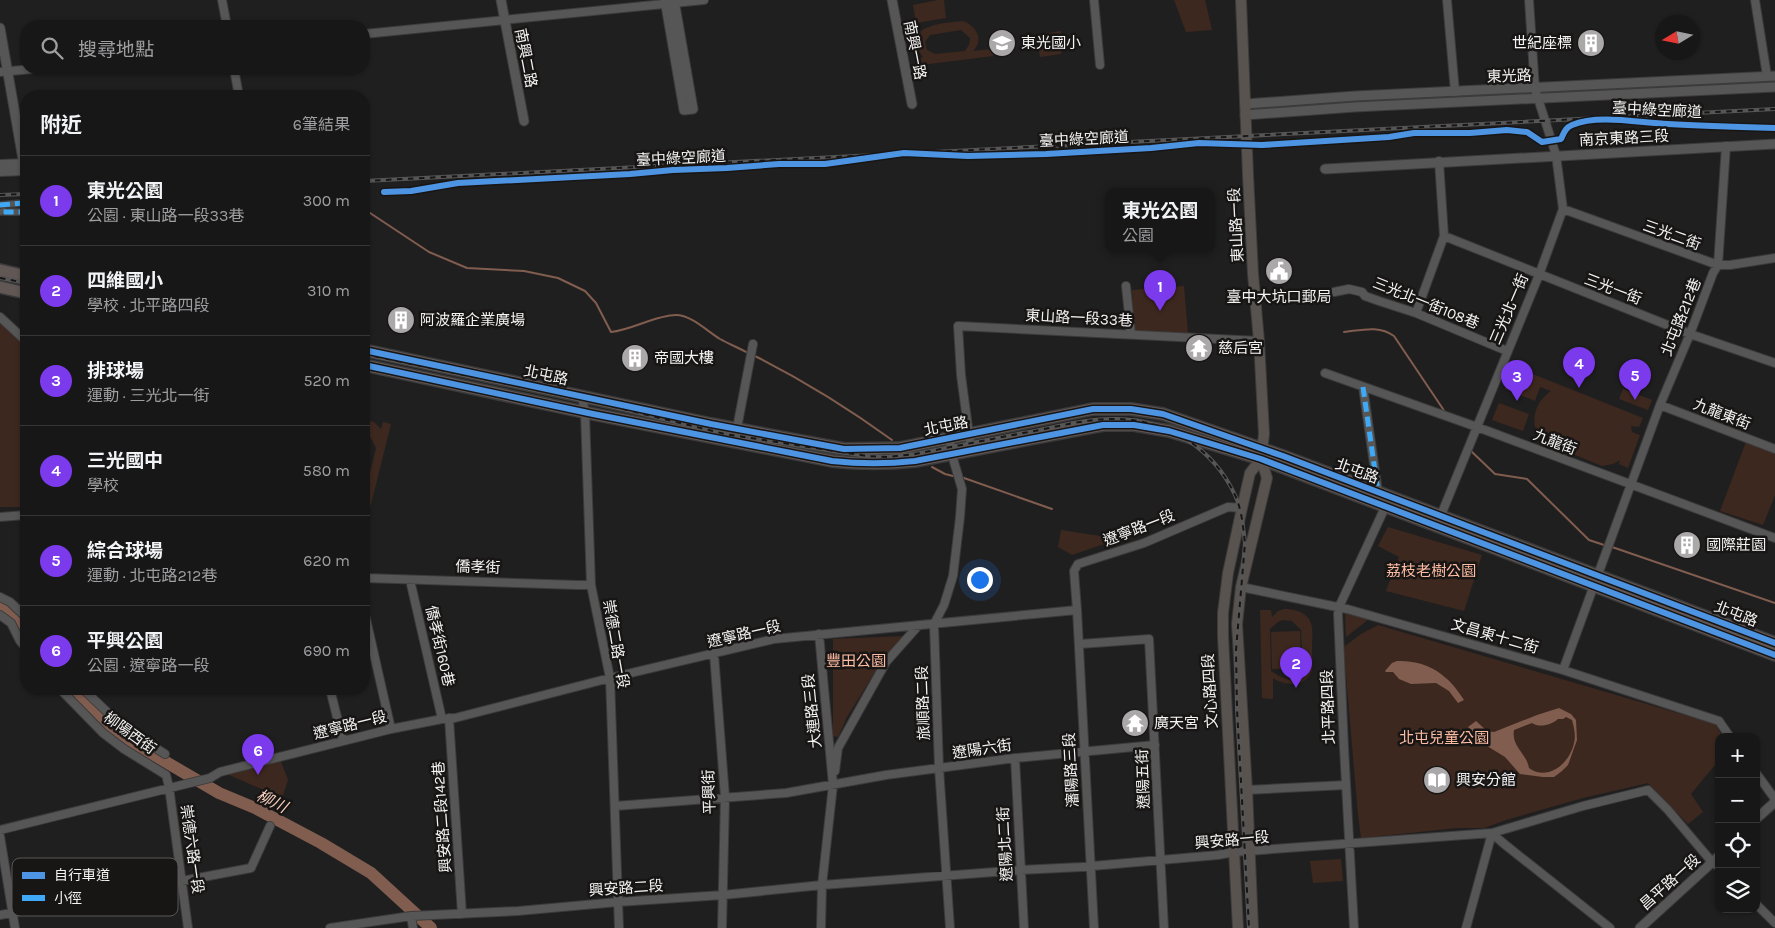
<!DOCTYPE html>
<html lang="zh-TW">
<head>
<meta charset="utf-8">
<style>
	body { margin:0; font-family:Karla,"Noto Sans TC",sans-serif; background:#252424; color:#f1f3f6 }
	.controls { position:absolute; right:15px; bottom:15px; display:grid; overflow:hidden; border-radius:10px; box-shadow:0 1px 4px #0004 }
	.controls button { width:45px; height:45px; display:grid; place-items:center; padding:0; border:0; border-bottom:1px solid #363636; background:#181717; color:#f1f3f6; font:25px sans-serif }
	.compass { position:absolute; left:1655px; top:15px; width:45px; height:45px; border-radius:50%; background:#181717; box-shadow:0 1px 4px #0004; rotate:260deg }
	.you { position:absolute; left:979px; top:579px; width:18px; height:18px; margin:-12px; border:4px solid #fff; border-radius:50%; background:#1a73e8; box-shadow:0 0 0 8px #1a73e833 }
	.badge { display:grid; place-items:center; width:32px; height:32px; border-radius:50%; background:#7c3aed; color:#fff; font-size:16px; font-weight:700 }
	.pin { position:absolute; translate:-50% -41px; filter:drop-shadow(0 1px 2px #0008) }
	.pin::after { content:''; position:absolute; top:26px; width:18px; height:15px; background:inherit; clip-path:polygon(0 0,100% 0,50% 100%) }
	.popup { position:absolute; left:1105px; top:188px; width:110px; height:65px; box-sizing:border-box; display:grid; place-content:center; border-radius:10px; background:#181717; filter:drop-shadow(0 1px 4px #0005); font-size:16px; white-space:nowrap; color:#9f9fa1 }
	.popup b { font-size:19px; color:#f1f3f6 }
	.popup::after { content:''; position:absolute; left:50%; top:100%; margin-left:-10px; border:10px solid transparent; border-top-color:#181717 }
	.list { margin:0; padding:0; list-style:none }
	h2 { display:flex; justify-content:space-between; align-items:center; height:65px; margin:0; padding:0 20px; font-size:21px }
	h2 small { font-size:16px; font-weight:400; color:#9f9fa1 }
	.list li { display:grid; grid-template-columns:32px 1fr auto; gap:15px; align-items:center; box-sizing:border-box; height:90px; padding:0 20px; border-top:1px solid #363636 }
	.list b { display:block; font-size:19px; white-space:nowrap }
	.list p { margin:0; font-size:16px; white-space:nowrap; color:#9f9fa1 }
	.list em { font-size:16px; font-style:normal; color:#9f9fa1 }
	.icon { flex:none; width:28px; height:28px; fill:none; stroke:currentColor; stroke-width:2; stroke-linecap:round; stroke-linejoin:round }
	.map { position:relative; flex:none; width:1775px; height:928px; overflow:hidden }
	.search { position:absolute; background:#181717; box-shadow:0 1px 4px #0004; left:20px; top:20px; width:350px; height:55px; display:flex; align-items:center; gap:12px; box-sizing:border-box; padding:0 18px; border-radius:20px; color:#9f9fa1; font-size:19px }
	.panel { position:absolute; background:#181717; box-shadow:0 1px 4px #0004; left:20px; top:90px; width:350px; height:605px; border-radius:20px }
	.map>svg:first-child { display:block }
	.green { fill:#3d281f; fill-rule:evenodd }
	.water { fill:#805d4f; fill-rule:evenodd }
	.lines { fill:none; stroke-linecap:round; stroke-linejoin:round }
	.stream { stroke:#805d4f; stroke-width:2 }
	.river { stroke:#805d4f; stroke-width:12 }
	.pedestrian-casing { stroke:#3c3b3b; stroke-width:8 }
	.minor-casing { stroke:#3c3b3b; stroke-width:10 }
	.tertiary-casing { stroke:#3c3b3b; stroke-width:11 }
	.secondary-casing { stroke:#3c3b3b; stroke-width:12 }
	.primary-casing { stroke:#3c3b3b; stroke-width:14 }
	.pedestrian { stroke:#575656; stroke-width:5.5 }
	.minor { stroke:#575656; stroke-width:8 }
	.tertiary { stroke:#575656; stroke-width:9 }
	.secondary { stroke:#595350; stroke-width:10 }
	.primary { stroke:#615855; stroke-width:11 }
	.rail-casing { stroke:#575656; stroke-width:4 }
	.rail { stroke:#181515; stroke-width:2; stroke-dasharray:5.5; stroke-linecap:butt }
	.pedestrian-bridge-casing { stroke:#3c3b3b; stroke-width:8; stroke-linecap:butt }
	.pedestrian-bridge { stroke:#575656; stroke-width:5.5 }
	.quiet { stroke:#3fa9f5; stroke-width:5; stroke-dasharray:10 5; stroke-linecap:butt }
	.cycleway-casing { stroke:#181515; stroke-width:9 }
	.cycleway { stroke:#4d94e3; stroke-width:6 }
	.labels { text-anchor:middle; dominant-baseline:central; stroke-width:5; stroke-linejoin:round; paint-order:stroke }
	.poi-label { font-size:15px; fill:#f4f2f2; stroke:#181515; text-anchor:start }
	.street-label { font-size:15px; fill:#f4f2f2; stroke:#181515 }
	.park-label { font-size:15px; fill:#febca2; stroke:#181515 }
	.water-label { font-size:16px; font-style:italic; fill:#f7cfbf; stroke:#181515 }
	.key { fill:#181515; stroke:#5a5757; stroke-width:1 }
	.key-label { font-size:14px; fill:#f4f2f2 }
</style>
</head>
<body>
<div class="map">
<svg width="1775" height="928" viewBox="0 0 1775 928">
	<rect width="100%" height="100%" fill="#201f1f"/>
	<path class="green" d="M938 0H944L946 18 916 23 913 5Z
		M1174 0H1205L1212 30 1186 32Z
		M963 21C977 26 984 40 973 51L992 49 993 56 921 65 920 58 923 57C899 25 944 23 963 21ZM961 30 970 38 969 45 965 51 935 54 927 50 925 42 930 35Z
		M1061 31 1063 51 1061 52V54L1040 57 1036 35Z
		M1184 286 1188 333 1134 332 1132 290Z
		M0 317 26 342V507H0Z
		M1520 369 1643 418 1639 427 1631 426 1632 432 1640 435 1628 468 1619 464 1620 460 1613 464 1602 466 1541 441C1529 422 1534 403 1551 391L1540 387 1535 401 1505 389 1511 375 1516 377Z
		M1623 389 1652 400 1648 410 1619 399Z
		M1499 403 1529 414 1523 431 1492 420Z
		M364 419 374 422 381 429 383 422 391 424 364 532V498L376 448 371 438 364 433Z
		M1746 442 1775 452V495L1763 525 1720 511Z
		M1388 527 1482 555 1464 611 1386 591 1399 557 1378 546Z
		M1061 530 1107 537V543L1072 555 1058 547Z
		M1284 609C1293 609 1303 611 1309 619 1314 626 1312 638 1312 646 1312 653 1313 663 1312 670 1307 688 1285 686 1273 678V699L1262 698 1260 610H1271L1272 617 1278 611ZM1282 620 1292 621 1301 630 1303 668 1299 676 1289 680 1279 676 1271 671 1270 629 1278 622Z
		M1345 613 1369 619 1346 637Z
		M1378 625 1715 724 1723 737H1719V760L1691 794 1703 812 1688 824 1648 783 1583 798 1506 820 1484 828H1458L1361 838 1358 815 1344 652 1345 646 1361 634Z
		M1300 631 1301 668 1272 669 1271 632Z
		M905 636 883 659 847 717 838 737 833 736V639Z
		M280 759 288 780 282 798 218 770Z
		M1341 859 1343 881 1313 883 1310 861Z"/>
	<path class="water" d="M1397 661C1427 660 1448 674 1464 700L1458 703 1449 691 1436 683 1411 684 1399 679 1393 672H1386L1385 671 1392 663Z
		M1559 708 1571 714 1576 720 1577 740 1568 765 1562 771 1554 777H1543L1520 774 1505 757 1487 746 1468 727 1476 721 1487 731 1494 732 1537 715ZM1566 717 1572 720C1574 727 1576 736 1574 743 1570 763 1548 782 1529 768 1527 754 1511 746 1514 730L1532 723C1540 728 1551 725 1558 719H1563Z"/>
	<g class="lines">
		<path class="stream" d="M364 209 429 252 467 268 524 271 558 278 585 291 596 303 611 332C632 330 656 315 676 315 691 315 707 331 720 339 729 344 739 348 748 353
			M1344 332C1362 330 1379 325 1394 336L1445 412
			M753 355C801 379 848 408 892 440
			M1471 451 1495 474 1527 479 1589 540 1607 546
			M932 467 945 474 953 476
			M964 478 1052 509
			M1612 547 1775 603"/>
		<path class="river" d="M0 603 18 619 26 634
			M72 689 118 734 219 793 255 808 321 843 371 873 431 928"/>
		<g class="pedestrian-casing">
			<path id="pedestrian" d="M0 205 23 203 26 212H1"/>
		</g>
		<g class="minor-casing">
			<path id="minor" d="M222 0 227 26
				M1094 0 1100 65
				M1447 0 1455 92
				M1755 0 1767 76
				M364 34 704 0
				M234 69 239 96
				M0 72 32 69
				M0 164 26 163
				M0 172 26 171
				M1563 209 1718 265H1730L1775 258
				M1444 236 1690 334 1775 363
				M1126 286 1131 334
				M1334 292 1349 289 1362 292 1365 296 1379 301 1416 313 1507 351
				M1416 313 1444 236 1439 161
				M0 317 26 341
				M1325 373 1477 427 1775 538
				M1363 387 1378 492
				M582 396 585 413 591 585 610 678 619 928
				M1660 405 1775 449
				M737 428 753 344
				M949 438 954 462 962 489 960 517 953 576 944 605 934 624 939 768 950 928
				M971 450 961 375 958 326 1259 341
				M0 517 26 515
				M1439 520 1539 275 1563 209 1556 155 1535 89 1529 0
				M364 578 577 585H591
				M410 580 442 719
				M1241 587 1347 609 1563 670 1719 721 1730 737
				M0 597 10 602 26 617
				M364 610 391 729
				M1077 610 1094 928
				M0 615 11 623 20 641 26 648
				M819 634 833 785 822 885 821 928
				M1080 644 1149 639 1164 928
				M714 654 725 797 722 928
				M1563 670 1660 405 1690 334 1713 273 1718 265 1726 146
				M60 689 103 733 124 749 166 775 169 787 188 928
				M83 689 124 728 165 754
				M330 689 343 741
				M449 718 462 914
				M1015 758 1024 928
				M835 771 838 748 886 662 918 626
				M1756 773 1775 799
				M1247 790 1346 785
				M615 806 786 793 886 775 1015 758 1155 745
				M0 830 210 778 220 772 391 729 442 719 455 718 610 678 774 639 1077 610 1074 571 1078 564 1144 543 1228 507 1242 508
				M0 836 15 928
				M1756 904 1775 923
				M0 915 251 868 270 826
				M411 916 413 928
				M330 928 411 916 518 911 618 902 723 895 822 885 1020 870 1081 867 1218 855 1234 852 1492 833 1503 843 1610 928
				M1354 928 1344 748 1338 614 1339 607 1387 503
				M1466 928 1492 833 1583 806 1648 790 1668 810 1712 862 1719 867"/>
		</g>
		<g class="tertiary-casing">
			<path id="tertiary" d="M501 0 524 121
				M665 0 684 110 693 109 674 0
				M892 0 912 104
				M0 28 25 171
				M1245 104 1355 96 1775 76
				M1245 115 1355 107 1775 87
				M1325 169 1775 144
				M1756 819 1775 802
				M1640 928 1719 856"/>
		</g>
		<g class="secondary-casing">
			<path id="secondary" d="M1241 0 1248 175 1253 274 1259 341 1264 434 1261 459 1267 478 1241 587 1237 624 1247 790 1253 928
				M1238 928 1223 636V613L1228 573 1242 508 1250 473 1261 459"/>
		</g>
		<g class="primary-casing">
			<path id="primary" d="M0 270 26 276
				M0 287 26 293
				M364 350 711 424 844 449 900 448 1093 409H1131L1163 414 1283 456 1775 643
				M364 365 593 414 832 461C860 464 887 464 915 461L1103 425H1134L1169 431 1261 459 1775 655"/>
		</g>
		<use href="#pedestrian" class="pedestrian"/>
		<use href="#minor" class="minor"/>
		<use href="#tertiary" class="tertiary"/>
		<use href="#secondary" class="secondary"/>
		<use href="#primary" class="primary"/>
		<g class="rail-casing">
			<path id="rail" d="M364 181 1775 109
				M0 195 26 194
				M0 278 26 283
				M364 354 599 403 725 434 867 456 887 457 915 454C951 447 987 440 1023 433 1054 428 1086 418 1117 419 1168 420 1213 448 1235 495 1242 510 1243 527 1245 543L1236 650 1237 709 1249 928"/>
		</g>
		<use href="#rail" class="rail"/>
		<g class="pedestrian-bridge-casing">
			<path id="pedestrian-bridge" d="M0 212 4 211"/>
		</g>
		<use href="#pedestrian-bridge" class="pedestrian-bridge"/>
		<path class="quiet" d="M0 205 23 203 26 212H0
			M1363 387 1378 492"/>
		<g class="cycleway-casing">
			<path id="cycleway" d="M384 192 411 191 458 183 630 174 673 170 727 168 779 164H825L904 153 968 156 1046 154 1151 148 1199 143 1262 145 1389 137 1414 133H1470L1507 130 1527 132 1542 142 1561 139C1564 133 1565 128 1572 125 1598 114 1640 123 1668 124 1703 126 1739 127 1775 128
				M364 350 711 424 844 449 900 448 1093 409H1131L1163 414 1283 456 1775 643
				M364 365 593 414 832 461C860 464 887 464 915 461L1103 425H1134L1169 431 1261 459 1775 655"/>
		</g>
		<use href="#cycleway" class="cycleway"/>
	</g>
	<defs>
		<g id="school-disc" transform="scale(1.4375)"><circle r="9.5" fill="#aaa8a8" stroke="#181515"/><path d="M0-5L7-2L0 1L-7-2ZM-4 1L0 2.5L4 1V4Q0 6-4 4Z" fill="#fff"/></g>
		<g id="building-disc" transform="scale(1.4375)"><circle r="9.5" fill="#aaa8a8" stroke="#181515"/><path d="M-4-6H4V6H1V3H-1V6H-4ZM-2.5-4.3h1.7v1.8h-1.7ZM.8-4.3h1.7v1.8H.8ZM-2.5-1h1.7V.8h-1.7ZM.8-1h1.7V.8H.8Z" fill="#fff"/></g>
		<g id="civic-disc" transform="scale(1.4375)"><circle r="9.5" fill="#aaa8a8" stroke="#181515"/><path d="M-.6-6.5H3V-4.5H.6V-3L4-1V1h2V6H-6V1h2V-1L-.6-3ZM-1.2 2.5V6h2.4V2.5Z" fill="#fff"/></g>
		<g id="temple-disc" transform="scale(1.4375)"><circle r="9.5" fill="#aaa8a8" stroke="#181515"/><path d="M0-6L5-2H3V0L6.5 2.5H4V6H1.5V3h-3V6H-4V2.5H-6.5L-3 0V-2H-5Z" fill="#fff"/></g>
		<g id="library-disc" transform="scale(1.4375)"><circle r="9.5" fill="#aaa8a8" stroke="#181515"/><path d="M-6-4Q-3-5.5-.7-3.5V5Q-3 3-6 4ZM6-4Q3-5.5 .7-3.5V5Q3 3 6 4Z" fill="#fff"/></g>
	</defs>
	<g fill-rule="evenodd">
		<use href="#school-disc" x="1002" y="43"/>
		<use href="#building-disc" x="1591" y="43"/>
		<use href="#civic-disc" x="1279" y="271"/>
		<use href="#building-disc" x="401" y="320"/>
		<use href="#temple-disc" x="1199" y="348"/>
		<use href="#building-disc" x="635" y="358"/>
		<use href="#building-disc" x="1687" y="545"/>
		<use href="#temple-disc" x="1135" y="723"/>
		<use href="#library-disc" x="1437" y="780"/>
	</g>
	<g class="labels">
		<g class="poi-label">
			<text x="1021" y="43">東光國小</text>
			<text x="1572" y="43" text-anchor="end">世紀座標</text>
			<text x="1279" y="297" text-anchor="middle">臺中大坑口郵局</text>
			<text x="420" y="320">阿波羅企業廣場</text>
			<text x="1218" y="348">慈后宮</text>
			<text x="654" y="358">帝國大樓</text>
			<text x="1706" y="545">國際莊園</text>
			<text x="1154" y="723">廣天宮</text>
			<text x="1456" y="780">興安分館</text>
		</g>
		<g class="street-label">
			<text transform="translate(915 50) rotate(79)">南興一路</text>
			<text transform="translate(526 58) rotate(79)">南興二路</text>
			<text transform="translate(1509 76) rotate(-2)">東光路</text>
			<text transform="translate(1657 110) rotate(3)">臺中綠空廊道</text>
			<text transform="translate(1624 138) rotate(-3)">南京東路三段</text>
			<text transform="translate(1084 139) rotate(-3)">臺中綠空廊道</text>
			<text transform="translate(681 158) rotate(-3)">臺中綠空廊道</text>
			<text transform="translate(1236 225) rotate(-93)">東山路一段</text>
			<text transform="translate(1672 235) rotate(20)">三光二街</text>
			<text transform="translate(1613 289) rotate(21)">三光一街</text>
			<text transform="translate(1426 303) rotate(22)">三光北一街108巷</text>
			<text transform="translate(1509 309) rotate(-67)">三光北一街</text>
			<text transform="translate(1681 317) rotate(-68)">北屯路212巷</text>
			<text transform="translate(1079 318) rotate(3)">東山路一段33巷</text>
			<text transform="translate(546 375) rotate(12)">北屯路</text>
			<text transform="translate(1722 414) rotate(21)">九龍東街</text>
			<text transform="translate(946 426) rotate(-11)">北屯路</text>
			<text transform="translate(1555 442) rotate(21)">九龍街</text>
			<text transform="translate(1357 471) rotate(20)">北屯路</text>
			<text transform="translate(1139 528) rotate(-21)">遼寧路一段</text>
			<text transform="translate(478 567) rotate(2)">僑孝街</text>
			<text transform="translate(1736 614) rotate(21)">北屯路</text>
			<text transform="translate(744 634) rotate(-13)">遼寧路一段</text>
			<text transform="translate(1495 636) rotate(16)">文昌東十二街</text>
			<text transform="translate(616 644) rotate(80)">崇德二路一段</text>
			<text transform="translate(440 646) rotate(77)">僑孝街160巷</text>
			<text transform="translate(1210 691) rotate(-93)">文心路四段</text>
			<text transform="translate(923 703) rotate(-92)">旅順路二段</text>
			<text transform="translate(1328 707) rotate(-92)">北平路四段</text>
			<text transform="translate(812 711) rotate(-96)">大連路三段</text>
			<text transform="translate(350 725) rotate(-14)">遼寧路一段</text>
			<text transform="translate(130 733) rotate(36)">柳陽西街</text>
			<text transform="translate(982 749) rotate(-8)">遼陽六街</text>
			<text transform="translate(1071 770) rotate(-93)">瀋陽路三段</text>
			<text transform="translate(1143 779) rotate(-92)">遼陽五街</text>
			<text transform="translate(709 792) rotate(-92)">平興街</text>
			<text transform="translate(442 817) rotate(-94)">興安路二段142巷</text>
			<text transform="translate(1232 840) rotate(-5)">興安路一段</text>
			<text transform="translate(1005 844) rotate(-93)">遼陽北二街</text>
			<text transform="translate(192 849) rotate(82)">崇德六路一段</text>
			<text transform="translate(1670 882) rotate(-42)">昌平路一段</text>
			<text transform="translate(626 888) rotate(-4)">興安路二段</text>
		</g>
		<g class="park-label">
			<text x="1431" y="571">荔枝老樹公園</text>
			<text x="856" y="661">豐田公園</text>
			<text x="1444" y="738">北屯兒童公園</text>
		</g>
		<g class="water-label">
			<text transform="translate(272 801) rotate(26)">柳川</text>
		</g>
	</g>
	<rect x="12" y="858" width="166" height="58" rx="8" class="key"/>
	<rect x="22" y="872" width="23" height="7" fill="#4d94e3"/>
	<rect x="22" y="895" width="23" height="6" fill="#3fa9f5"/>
	<g class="key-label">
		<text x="54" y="880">自行車道</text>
		<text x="54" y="903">小徑</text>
	</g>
</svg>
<div class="controls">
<button>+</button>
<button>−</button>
<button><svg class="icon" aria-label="locate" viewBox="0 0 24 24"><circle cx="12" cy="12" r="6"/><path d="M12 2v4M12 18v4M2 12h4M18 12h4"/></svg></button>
<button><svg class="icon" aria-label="layers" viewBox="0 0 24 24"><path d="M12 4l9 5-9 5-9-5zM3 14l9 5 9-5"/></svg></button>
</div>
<svg class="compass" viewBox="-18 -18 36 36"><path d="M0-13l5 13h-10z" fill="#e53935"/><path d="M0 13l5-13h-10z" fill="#9f9fa1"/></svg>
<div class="you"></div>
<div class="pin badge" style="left:1160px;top:311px">1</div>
<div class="popup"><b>東光公園</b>公園</div>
<div class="pin badge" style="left:1296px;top:688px">2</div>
<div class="pin badge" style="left:1517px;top:401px">3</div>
<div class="pin badge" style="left:1579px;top:388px">4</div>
<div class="pin badge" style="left:1635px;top:400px">5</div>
<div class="pin badge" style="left:258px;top:775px">6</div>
<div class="search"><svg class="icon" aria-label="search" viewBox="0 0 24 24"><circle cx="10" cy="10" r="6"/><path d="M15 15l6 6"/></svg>搜尋地點</div>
<section class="panel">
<h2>附近<small>6筆結果</small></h2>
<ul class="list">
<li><span class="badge">1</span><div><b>東光公園</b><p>公園 · 東山路一段33巷</p></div><em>300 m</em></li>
<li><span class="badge">2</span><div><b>四維國小</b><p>學校 · 北平路四段</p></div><em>310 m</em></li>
<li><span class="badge">3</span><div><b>排球場</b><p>運動 · 三光北一街</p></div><em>520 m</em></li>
<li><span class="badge">4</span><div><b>三光國中</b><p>學校</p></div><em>580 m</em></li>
<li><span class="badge">5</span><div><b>綜合球場</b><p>運動 · 北屯路212巷</p></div><em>620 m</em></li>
<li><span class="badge">6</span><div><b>平興公園</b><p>公園 · 遼寧路一段</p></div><em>690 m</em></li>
</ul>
</section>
</div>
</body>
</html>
